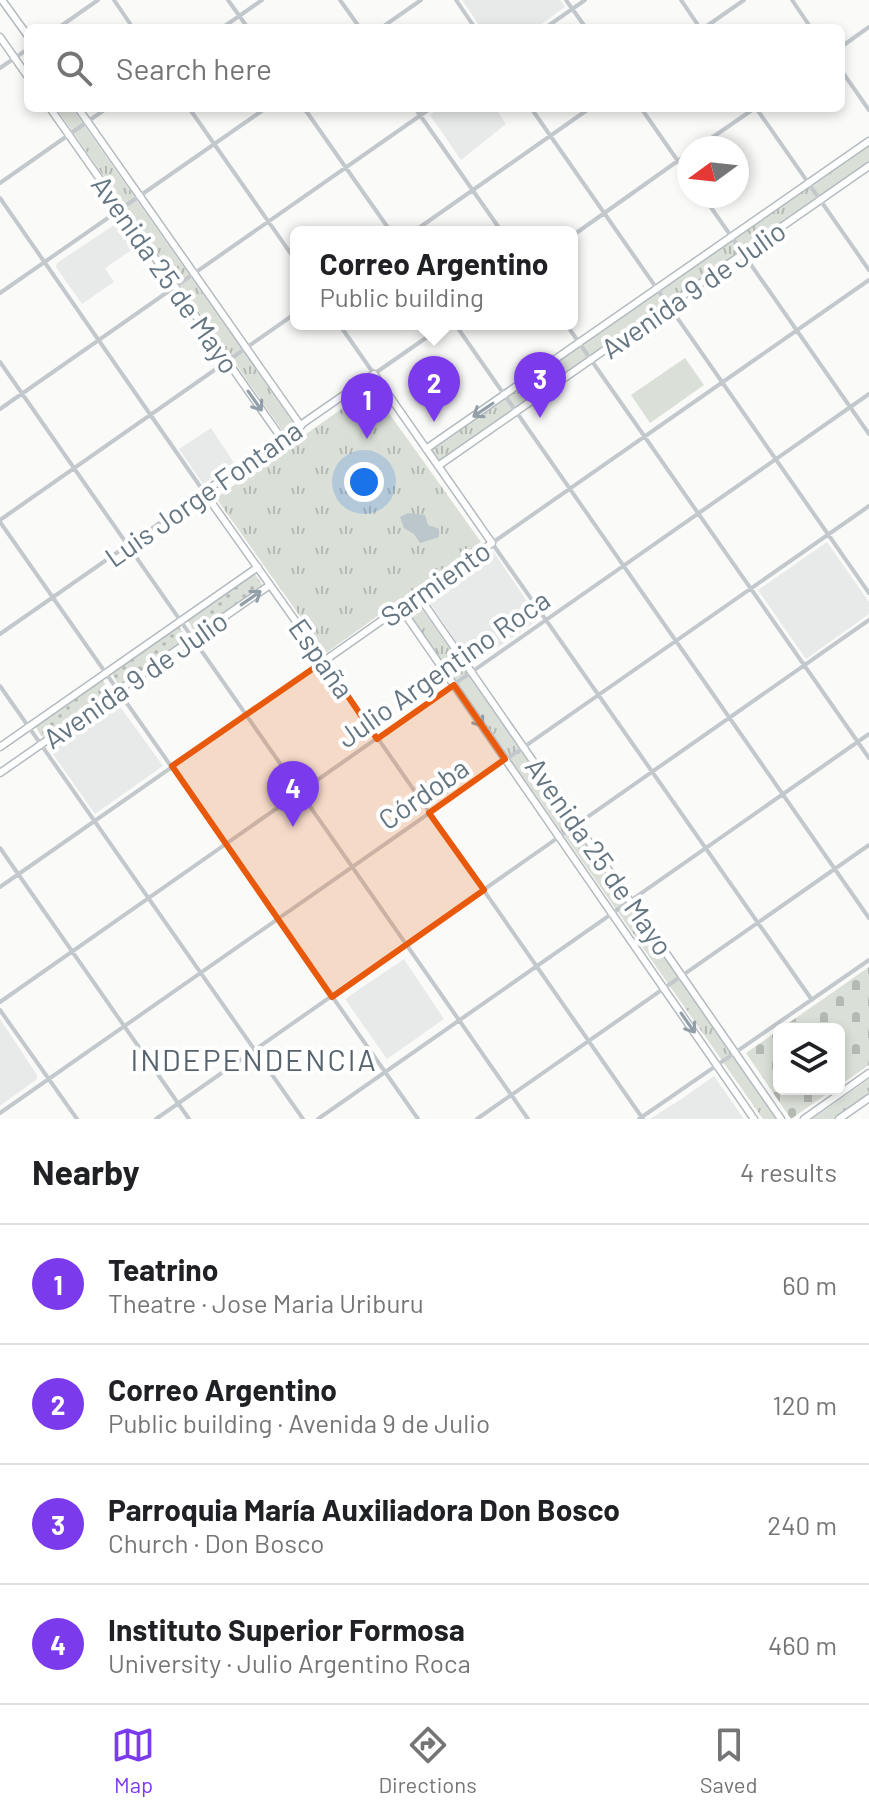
<!DOCTYPE html>
<html lang="en">
<head>
<meta charset="utf-8">
<style>
	body { margin:0; font-family:Barlow,sans-serif; background:#f6f6f6; color:#202124 }
	.controls { position:absolute; right:24px; bottom:24px; display:grid; overflow:hidden; border-radius:12px; box-shadow:0 4px 12px #0003 }
	.controls button { width:72px; height:72px; display:grid; place-items:center; padding:0; border:0; border-bottom:2px solid #e0e0e0; background:#fff; color:#202124; font:40px sans-serif }
	.compass { position:absolute; left:677px; top:136px; width:72px; height:72px; border-radius:50%; background:#fff; box-shadow:0 4px 12px #0003; rotate:255deg }
	.you { position:absolute; left:364px; top:482px; width:28px; height:28px; margin:-20px; border:6px solid #fff; border-radius:50%; background:#1a73e8; box-shadow:0 0 0 12px #1a73e833 }
	.badge { display:grid; place-items:center; width:52px; height:52px; border-radius:50%; background:#7c3aed; color:#fff; font-size:26px; font-weight:700 }
	.pin { position:absolute; translate:-50% -66px; filter:drop-shadow(0 2px 4px #0008) }
	.pin::after { content:''; position:absolute; top:42px; width:28px; height:24px; background:inherit; clip-path:polygon(0 0,100% 0,50% 100%) }
	.popup { position:absolute; left:290px; top:226px; width:288px; height:104px; box-sizing:border-box; display:grid; place-content:center; border-radius:12px; background:#fff; filter:drop-shadow(0 2px 6px #0005); font-size:26px; white-space:nowrap; color:#757577 }
	.popup b { font-size:30px; color:#202124 }
	.popup::after { content:''; position:absolute; left:50%; top:100%; margin-left:-16px; border:16px solid transparent; border-top-color:#fff }
	.list { margin:0; padding:0; list-style:none }
	h2 { display:flex; justify-content:space-between; align-items:center; height:104px; margin:0; padding:0 32px; font-size:34px }
	h2 small { font-size:26px; font-weight:400; color:#757577 }
	.list li { display:grid; grid-template-columns:52px 1fr auto; gap:24px; align-items:center; box-sizing:border-box; height:120px; padding:0 32px; border-top:2px solid #e0e0e0 }
	.list b { display:block; font-size:30px; white-space:nowrap }
	.list p { margin:0; font-size:26px; white-space:nowrap; color:#757577 }
	.list em { font-size:26px; font-style:normal; color:#757577 }
	.icon { flex:none; width:44px; height:44px; fill:none; stroke:currentColor; stroke-width:2; stroke-linecap:round; stroke-linejoin:round }
	.map { position:relative; flex:none; width:869px; height:1119px; overflow:hidden }
	.search { position:absolute; background:#fff; box-shadow:0 4px 12px #0003; left:24px; right:24px; top:24px; height:88px; display:flex; align-items:center; gap:20px; box-sizing:border-box; padding:0 28px; border-radius:12px; color:#757577; font-size:30px }
	.sheet { height:584px; background:#fff }
	nav { display:flex; justify-content:space-around; align-items:center; box-sizing:border-box; height:112px; border-top:2px solid #e0e0e0; background:#fff; font-size:22px; color:#757577 }
	nav a { display:grid; justify-items:center; gap:4px }
	nav .on { color:#7c3aed }
	.map>svg:first-child { display:block }
	.built { fill:#e8e9e9 }
	.grass { fill:url(#grass-dots) }
	.cemetery { fill:url(#cemetery-stones) }
	.park { fill:url(#park-tufts) }
	.garden { fill:#dadfd7 }
	.water { fill:#bbc7cb }
	.lines { fill:none; stroke-linecap:round; stroke-linejoin:round }
	.secondary-casing { stroke:#b3babf; stroke-width:9 }
	.minor { stroke:#c3c8cc; stroke-width:4 }
	.secondary { stroke:#fff; stroke-width:6 }
	.oneway { stroke:#939fa8 }
	.marked { fill:#e8590c; fill-opacity:0.2; stroke:#e8590c; stroke-width:6; stroke-linejoin:round }
	.labels { text-anchor:middle; dominant-baseline:central; stroke-width:8; stroke-linejoin:round; paint-order:stroke }
	.street-label { font-size:28px; fill:#657683; stroke:#fff }
	.neighbourhood-label { font-size:30px; letter-spacing:2px; fill:#57646e; stroke:#fff }
</style>
</head>
<body>
<div class="map">
<svg width="869" height="1119" viewBox="0 0 869 1119">
	<defs>
		<pattern id="grass-dots" width="8" height="8" patternUnits="userSpaceOnUse" patternTransform="scale(2)"><rect width="8" height="8" fill="#dadfd7"/><path d="M2 2h.1M6 6h.1" fill="none" stroke="#b4b9b4" stroke-width="1.8" stroke-linecap="round"/></pattern>
		<pattern id="cemetery-stones" width="16" height="16" patternUnits="userSpaceOnUse" patternTransform="scale(2)"><rect width="16" height="16" fill="#dadfd7"/><path d="M2 7V4a2 2 0 0 1 4 0v3zM10 15v-3a2 2 0 0 1 4 0v3z" fill="#b4b9b4"/></pattern>
		<pattern id="park-tufts" width="24" height="20" patternUnits="userSpaceOnUse" patternTransform="scale(2)"><rect width="24" height="20" fill="#dadfd7"/><path d="M3 7l-1-3M5 7V3M7 7l1-3M15 17l-1-3M17 17v-4M19 17l1-3" fill="none" stroke="#b4b9b4"/></pattern>
	</defs>
	<rect width="100%" height="100%" fill="#fafaf8"/>
	<path class="built" d="M462 0H560L565 7 536 28H481Z
		M440 108H495L506 124 461 160 430 115Z
		M117 223 136 247 105 268 114 282 82 304 56 267 57 263Z
		M211 428 234 463 203 484 179 449Z
		M827 542 869 602V614L806 659 758 590Z
		M493 551 539 619 472 665 426 597Z
		M116 701 163 766 95 814 48 747Z
		M404 959 444 1019 387 1059 345 999Z
		M0 1019 37 1075V1079L0 1106Z
		M714 1076 744 1119H650L683 1098Z"/>
	<path class="grass" d="M255 574 263 586 199 632 193 630 188 620Z
		M179 627 187 639 123 685 117 683 112 673Z
		M99 680H103L110 694 47 738 41 736 35 725Z"/>
	<path class="cemetery" d="M869 967V1065L839 1086V1029H780Z
		M779 1030V1089H834L791 1119 746 1053Z"/>
	<path class="park" d="M56 108H72L295 425 284 433Z
		M869 145V162L440 461 432 449Z
		M371 388 481 542 326 653 216 498Z
		M417 602 777 1119H763L406 610Z
		M869 1079V1095L835 1119H812Z"/>
	<path class="garden" d="M685 358 704 385 650 423 631 395Z"/>
	<path class="water" d="M408 513 425 515 428 525 439 529V537L420 543 414 534 404 528 400 517Z"/>
	<g class="lines">
		<g class="secondary-casing">
			<path id="secondary" d="M2 0 28 36
				M0 37 28 77
				M50 108 282 439
				M78 108 301 426
				M374 374 492 543 324 661 204 492Z
				M426 449 869 141
				M438 466 869 166
				M418 595 781 1119
				M400 607 754 1119
				M0 747 258 567
				M0 773 270 585
				M804 1119 869 1073
				M839 1119 869 1098"/>
		</g>
		<path class="minor" d="M114 0 133 28
			M228 0 248 28
			M340 0 360 28
			M456 0 475 28
			M566 0 586 28
			M681 0 700 28
			M792 0 811 28
			M58 28 98 0
			M222 28 262 0
			M381 28 421 0
			M545 28 585 0
			M704 28 744 0
			M841 47 869 27
			M0 68 28 49
			M841 70 869 110
			M189 108 296 261
			M304 108 391 232
			M415 108 502 232
			M531 108 869 593
			M641 108 689 177
			M756 108 869 270
			M697 148 755 108
			M0 183 107 108
			M703 196 869 434
			M0 198 204 492 0 634
			M413 232 590 108
			M572 236 689 153
			M0 293 266 108
			M339 324 374 374 446 324
			M455 324 869 918
			M566 324 869 758
			M0 362 528 1119
			M0 409 431 108
			M0 520 296 313
			M0 522 418 1119
			M0 686 303 1119
			M0 848 189 1119
			M0 887 324 661 643 1119
			M812 1000 492 543 869 280
			M0 1002 869 394
			M0 1010 77 1119
			M0 1113 869 506
			M156 1119 869 620
			M318 1119 869 734
			M477 1119 869 845
			M639 1119 869 960"/>
		<use href="#secondary" class="secondary"/>
	</g>
	<defs><path id="oneway-shaft" d="M-6 0H5M1.5-3L5.5 0L1.5 3" fill="none" stroke-width="1.6" stroke-linecap="round" stroke-linejoin="round" transform="scale(2)"/></defs>
	<g class="oneway">
		<use href="#oneway-shaft" transform="translate(255 401) rotate(55)"/>
		<use href="#oneway-shaft" transform="translate(483 410) rotate(146)"/>
		<use href="#oneway-shaft" transform="translate(251 598) rotate(-35)"/>
		<use href="#oneway-shaft" transform="translate(476 717) rotate(55)"/>
		<use href="#oneway-shaft" transform="translate(688 1023) rotate(55)"/>
	</g>
	<path class="marked" d="M324 661 377 739 454 685 505 759 429 813 484 890 332 997 172 766Z"/>
	<g class="labels">
		<g class="street-label">
			<text transform="translate(166 274) rotate(55)">Avenida 25 de Mayo</text>
			<text transform="translate(693 289) rotate(-35)">Avenida 9 de Julio</text>
			<text transform="translate(203 493) rotate(-35)">Luis Jorge Fontana</text>
			<text transform="translate(435 583) rotate(-35)">Sarmiento</text>
			<text transform="translate(322 658) rotate(55)">España</text>
			<text transform="translate(443 668) rotate(-35)">Julio Argentino Roca</text>
			<text transform="translate(135 679) rotate(-35)">Avenida 9 de Julio</text>
			<text transform="translate(423 793) rotate(-35)">Córdoba</text>
			<text transform="translate(600 856) rotate(55)">Avenida 25 de Mayo</text>
		</g>
		<g class="neighbourhood-label">
			<text x="254" y="1059">INDEPENDENCIA</text>
		</g>
	</g>
</svg>
<div class="controls">
<button><svg class="icon" aria-label="layers" viewBox="0 0 24 24"><path d="M12 4l9 5-9 5-9-5zM3 14l9 5 9-5"/></svg></button>
</div>
<svg class="compass" viewBox="-18 -18 36 36"><path d="M0-13l5 13h-10z" fill="#e53935"/><path d="M0 13l5-13h-10z" fill="#757577"/></svg>
<div class="you"></div>
<div class="pin badge" style="left:367px;top:439px">1</div>
<div class="pin badge" style="left:434px;top:422px">2</div>
<div class="popup"><b>Correo Argentino</b>Public building</div>
<div class="pin badge" style="left:540px;top:418px">3</div>
<div class="pin badge" style="left:293px;top:827px">4</div>
<div class="search"><svg class="icon" aria-label="search" viewBox="0 0 24 24"><circle cx="10" cy="10" r="6"/><path d="M15 15l6 6"/></svg>Search here</div>
</div>
<section class="sheet">
<h2>Nearby<small>4 results</small></h2>
<ul class="list">
<li><span class="badge">1</span><div><b>Teatrino</b><p>Theatre · Jose Maria Uriburu</p></div><em>60 m</em></li>
<li><span class="badge">2</span><div><b>Correo Argentino</b><p>Public building · Avenida 9 de Julio</p></div><em>120 m</em></li>
<li><span class="badge">3</span><div><b>Parroquia María Auxiliadora Don Bosco</b><p>Church · Don Bosco</p></div><em>240 m</em></li>
<li><span class="badge">4</span><div><b>Instituto Superior Formosa</b><p>University · Julio Argentino Roca</p></div><em>460 m</em></li>
</ul>
</section>
<nav>
<a class="on"><svg class="icon" aria-label="map" viewBox="0 0 24 24"><path d="M3 6l6-2 6 2 6-2v14l-6 2-6-2-6 2zM9 4v14M15 6v14"/></svg>Map</a>
<a><svg class="icon" aria-label="directions" viewBox="0 0 24 24"><path d="M12 3l9 9-9 9-9-9zM9 14v-3h6M13 9l2 2-2 2"/></svg>Directions</a>
<a><svg class="icon" aria-label="saved" viewBox="0 0 24 24"><path d="M7 4h10v16l-5-4-5 4z"/></svg>Saved</a>
</nav>
</body>
</html>
